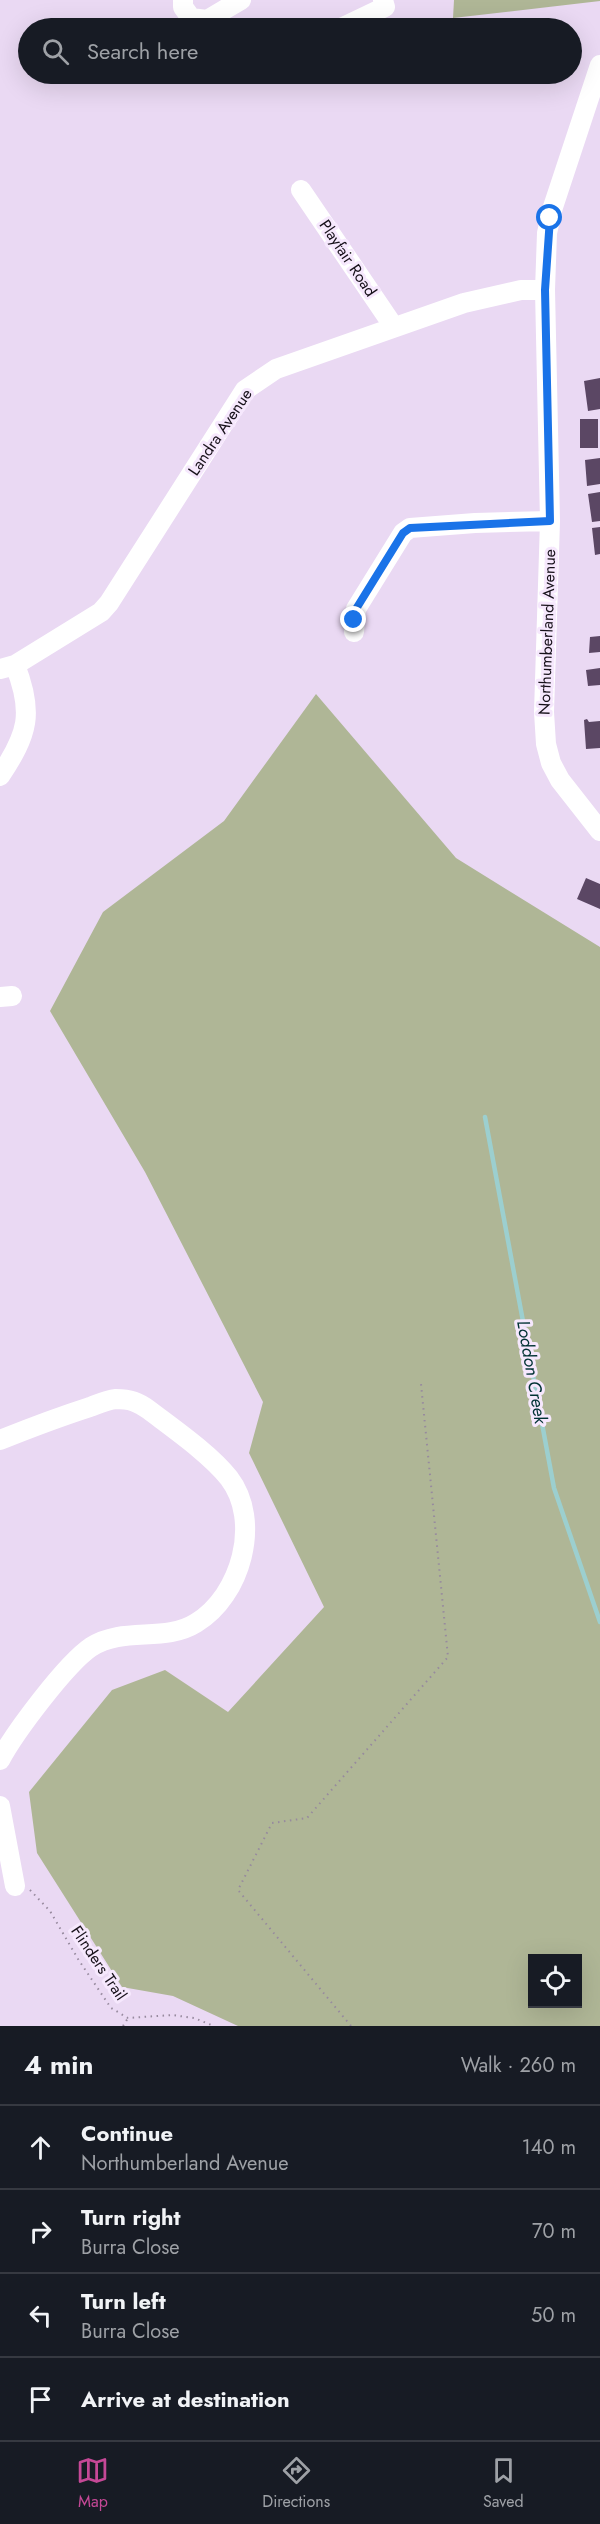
<!DOCTYPE html>
<html lang="en">
<head>
<meta charset="utf-8">
<style>
	body { margin:0; font-family:Jost,sans-serif; background:#242831; color:#f1f3f6 }
	.controls { position:absolute; right:18px; bottom:18px; display:grid; overflow:hidden; border-radius:0px; box-shadow:0 6px 24px #0002 }
	.controls button { width:54px; height:54px; display:grid; place-items:center; padding:0; border:0; border-bottom:2px solid #363941; background:#171b24; color:#f1f3f6; font:30px sans-serif }
	.stop { position:absolute; width:18px; height:18px; margin:-14px; border:4px solid #1a73e8; border-radius:50%; background:#fff }
	.stop.end { background:#1a73e8; border-color:#fff; box-shadow:0 2px 6px #0008 }
	.list { margin:0; padding:0; list-style:none }
	h2 { display:flex; justify-content:space-between; align-items:center; height:78px; margin:0; padding:0 24px; font-size:26px }
	h2 small { font-size:20px; font-weight:400; color:#9ea1a6 }
	.list li { display:grid; grid-template-columns:39px 1fr auto; gap:18px; align-items:center; box-sizing:border-box; height:84px; padding:0 24px; border-top:2px solid #363941 }
	.list b { display:block; font-size:22px; white-space:nowrap }
	.list p { margin:0; font-size:20px; white-space:nowrap; color:#9ea1a6 }
	.list em { font-size:20px; font-style:normal; color:#9ea1a6 }
	.icon { flex:none; width:33px; height:33px; fill:none; stroke:currentColor; stroke-width:2; stroke-linecap:round; stroke-linejoin:round }
	.map { position:relative; flex:none; width:600px; height:2026px; overflow:hidden }
	.search { position:absolute; background:#171b24; box-shadow:0 6px 24px #0002; left:18px; right:18px; top:18px; height:66px; display:flex; align-items:center; gap:15px; box-sizing:border-box; padding:0 21px; border-radius:33px; color:#9ea1a6; font-size:22px }
	.sheet { height:414px; background:#171b24 }
	nav { display:flex; justify-content:space-around; align-items:center; box-sizing:border-box; height:84px; border-top:2px solid #363941; background:#171b24; font-size:16px; color:#9ea1a6 }
	nav a { display:grid; justify-items:center; gap:3px }
	nav .on { color:#c54896 }
	.map>svg:first-child { display:block }
	.green { fill:#afb696; fill-rule:evenodd }
	.lines { fill:none; stroke-linecap:round; stroke-linejoin:round }
	.stream { stroke:#9ccfcf; stroke-width:4.5 }
	.building { fill:#5b4764 }
	.path { stroke:#978a9e; stroke-width:2; stroke-dasharray:1.5 4.5; stroke-linecap:butt }
	.minor { stroke:#fff; stroke-width:20 }
	.route { stroke:#1a73e8; stroke-width:8 }
	.labels { text-anchor:middle; dominant-baseline:central; stroke-width:6; stroke-linejoin:round; paint-order:stroke }
	.street-label { font-size:16px; fill:#17111a; stroke:#f6e8fd }
	.water-label { font-size:18px; font-style:italic; fill:#003233; stroke:#f6e8fd }
</style>
</head>
<body>
<div class="map">
<svg width="600" height="2026" viewBox="0 0 600 2026">
	<rect width="100%" height="100%" fill="#ead9f3"/>
	<path class="green" d="M454 0H600V1L453 18Z
		M316 694 456 858 600 947V2026H238L173 1996 122 1987 37 1853 29 1792 112 1690 165 1670 228 1712 324 1607 249 1453 263 1402 145 1172 50 1011 103 912 224 821ZM532 1958H578V2004H532Z"/>
	<g class="lines">
		<path class="stream" d="M485 1117 554 1488 600 1622"/>
	</g>
	<path class="building" d="M600 378V409L588 411 584 381Z
		M580 419H598V448H580Z
		M600 458V484L587 486 585 460Z
		M600 492V521L592 522 588 494Z
		M600 527V554L595 555 592 528Z
		M600 636V652L589 653 590 637Z
		M600 668V685L588 686 586 670Z
		M587 719 589 722 600 721V748L586 749 584 720Z
		M586 878 600 884V909L577 899Z"/>
	<g class="lines">
		<path class="path" d="M30 1890 50 1911 78 1959 111 2008 128 2018 172 2015 194 2018 214 2026
			M123 2026 128 2018
			M351 2026 238 1890 272 1823 307 1818 448 1657 421 1384"/>
		<path class="minor" d="M183 0V7L191 18 207 20 241 0
			M341 28 385 7 383 0
			M600 65 553 207 547 233 545 290 550 521 544 712 546 744 551 763 560 780 600 831
			M301 190 394 327
			M354 632 356 609 403 533 410 528 475 523 550 521
			M0 669 15 665 101 612 109 603 245 390 276 369 464 303 521 290H545
			M0 776C28 734 34 713 15 665
			M0 997 12 996
			M0 1440C30 1428 59 1417 90 1407 98 1404 107 1400 116 1399 130 1399 138 1402 149 1410 174 1429 210 1454 229 1478 262 1521 241 1596 196 1623 164 1643 124 1626 91 1647 66 1664 15 1732 0 1760
			M0 1806 15 1886"/>
	</g>
	<g class="lines">
		<path class="route" d="M354 620 356 609 403 533 410 528 550 521 545 290 550 218"/>
	</g>
	<g class="labels">
		<g class="street-label">
			<text transform="translate(348 258) rotate(56)">Playfair Road</text>
			<text transform="translate(220 432) rotate(-56)">Landra Avenue</text>
			<text transform="translate(547 632) rotate(-88)">Northumberland Avenue</text>
			<text transform="translate(99 1963) rotate(56)">Flinders Trail</text>
		</g>
		<g class="water-label">
			<text transform="translate(532 1372) rotate(80)">Loddon Creek</text>
		</g>
	</g>
</svg>
<div class="controls">
<button><svg class="icon" aria-label="locate" viewBox="0 0 24 24"><circle cx="12" cy="12" r="6"/><path d="M12 2v4M12 18v4M2 12h4M18 12h4"/></svg></button>
</div>
<div class="stop" style="left:550px;top:218px"></div>
<div class="stop end" style="left:354px;top:620px"></div>
<div class="search"><svg class="icon" aria-label="search" viewBox="0 0 24 24"><circle cx="10" cy="10" r="6"/><path d="M15 15l6 6"/></svg>Search here</div>
</div>
<section class="sheet">
<h2>4 min<small>Walk · 260 m</small></h2>
<ul class="list">
<li><svg class="icon" aria-label="ahead" viewBox="0 0 24 24"><path d="M12 20V5M6 11l6-6 6 6"/></svg><div><b>Continue</b><p>Northumberland Avenue</p></div><em>140 m</em></li>
<li><svg class="icon" aria-label="right" viewBox="0 0 24 24"><path d="M7 20v-9h11M14 6l5 5-5 5"/></svg><div><b>Turn right</b><p>Burra Close</p></div><em>70 m</em></li>
<li><svg class="icon" aria-label="left" viewBox="0 0 24 24"><path d="M17 20v-9H6M10 6l-5 5 5 5"/></svg><div><b>Turn left</b><p>Burra Close</p></div><em>50 m</em></li>
<li><svg class="icon" aria-label="arrive" viewBox="0 0 24 24"><path d="M6 21V4h12l-3 4 3 4H6"/></svg><div><b>Arrive at destination</b></div></li>
</ul>
</section>
<nav>
<a class="on"><svg class="icon" aria-label="map" viewBox="0 0 24 24"><path d="M3 6l6-2 6 2 6-2v14l-6 2-6-2-6 2zM9 4v14M15 6v14"/></svg>Map</a>
<a><svg class="icon" aria-label="directions" viewBox="0 0 24 24"><path d="M12 3l9 9-9 9-9-9zM9 14v-3h6M13 9l2 2-2 2"/></svg>Directions</a>
<a><svg class="icon" aria-label="saved" viewBox="0 0 24 24"><path d="M7 4h10v16l-5-4-5 4z"/></svg>Saved</a>
</nav>
</body>
</html>
